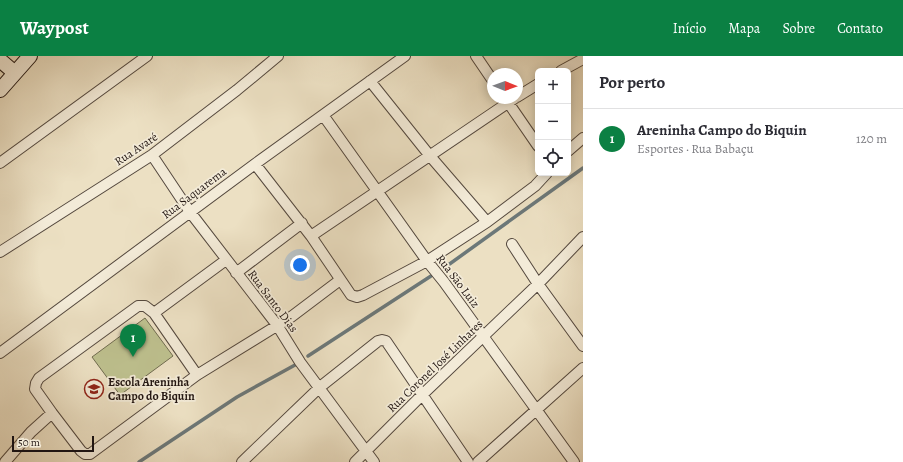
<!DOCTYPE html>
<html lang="pt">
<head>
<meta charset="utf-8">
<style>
	body { margin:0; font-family:Alegreya,serif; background:#f7f7f7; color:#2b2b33 }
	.controls { position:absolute; right:12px; top:12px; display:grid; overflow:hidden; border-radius:6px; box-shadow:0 2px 10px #0003 }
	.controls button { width:36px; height:36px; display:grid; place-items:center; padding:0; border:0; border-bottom:1px solid #e1e1e2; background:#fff; color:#2b2b33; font:20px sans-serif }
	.compass { position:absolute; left:487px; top:12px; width:36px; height:36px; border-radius:50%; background:#fff; box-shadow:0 2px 10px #0003; rotate:91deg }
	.scale { position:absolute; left:12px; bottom:10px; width:82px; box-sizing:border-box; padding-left:4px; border:2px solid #221612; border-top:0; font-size:11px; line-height:14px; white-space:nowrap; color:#221612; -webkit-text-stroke:3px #f3ebd8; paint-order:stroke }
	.you { position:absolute; left:300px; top:209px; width:14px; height:14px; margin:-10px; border:3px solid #fff; border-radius:50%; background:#1a73e8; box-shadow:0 0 0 6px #1a73e833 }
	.badge { display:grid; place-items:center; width:26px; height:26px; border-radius:50%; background:#0b8043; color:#fff; font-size:13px; font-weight:700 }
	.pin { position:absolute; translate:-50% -33px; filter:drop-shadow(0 1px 2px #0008) }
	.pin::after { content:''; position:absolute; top:21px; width:14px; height:12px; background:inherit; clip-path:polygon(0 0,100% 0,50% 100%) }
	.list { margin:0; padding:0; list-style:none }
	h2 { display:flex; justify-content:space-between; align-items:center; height:52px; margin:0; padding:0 16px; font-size:17px }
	h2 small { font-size:13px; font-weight:400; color:#7c7c81 }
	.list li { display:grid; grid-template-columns:26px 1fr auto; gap:12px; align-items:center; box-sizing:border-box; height:60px; padding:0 16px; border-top:1px solid #e1e1e2 }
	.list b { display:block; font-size:15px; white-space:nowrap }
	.list p { margin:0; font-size:13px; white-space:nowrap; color:#7c7c81 }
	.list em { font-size:13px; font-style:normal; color:#7c7c81 }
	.icon { flex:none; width:22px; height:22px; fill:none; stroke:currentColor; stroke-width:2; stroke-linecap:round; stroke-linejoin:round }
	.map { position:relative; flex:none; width:583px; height:406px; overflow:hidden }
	header { display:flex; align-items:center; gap:24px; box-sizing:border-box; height:56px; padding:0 20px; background:#0b8043; color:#fff }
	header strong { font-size:19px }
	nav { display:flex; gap:22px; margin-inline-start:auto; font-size:14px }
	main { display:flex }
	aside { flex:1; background:#fff }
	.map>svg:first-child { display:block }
	.pitch { fill:#bec18f; stroke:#706c50 }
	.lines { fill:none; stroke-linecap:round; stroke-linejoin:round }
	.stream { stroke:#6c7879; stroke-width:3.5 }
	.minor-casing { stroke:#54483e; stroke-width:12 }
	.secondary-casing { stroke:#221612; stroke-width:16 }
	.minor { stroke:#f3ebd8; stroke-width:10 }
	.secondary { stroke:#f3ebd8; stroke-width:14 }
	.labels { text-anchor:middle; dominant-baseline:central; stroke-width:3.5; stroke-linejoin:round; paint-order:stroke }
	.street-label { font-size:12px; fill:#221612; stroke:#f3ebd8 }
	.poi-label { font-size:12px; font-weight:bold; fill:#221612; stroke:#f3ebd8; text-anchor:start }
</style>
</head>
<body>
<header>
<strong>Waypost</strong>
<nav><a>Início</a><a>Mapa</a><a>Sobre</a><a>Contato</a></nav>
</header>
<main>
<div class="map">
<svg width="583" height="406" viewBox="0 0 583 406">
	<rect width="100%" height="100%" fill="#ece0c3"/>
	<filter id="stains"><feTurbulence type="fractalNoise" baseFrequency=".005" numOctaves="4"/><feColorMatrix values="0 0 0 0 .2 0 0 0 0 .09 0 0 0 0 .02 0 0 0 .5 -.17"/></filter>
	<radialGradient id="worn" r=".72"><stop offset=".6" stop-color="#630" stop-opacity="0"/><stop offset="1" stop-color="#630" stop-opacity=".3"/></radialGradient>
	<path class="pitch" d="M145 262 173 300 120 339 92 301Z"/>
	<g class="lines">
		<path class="stream" d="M444 212 583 112
			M308 300 431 220
			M139 406 237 341 295 309"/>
		<g class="minor-casing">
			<path id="minor" d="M476 0 493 25
				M561 15 583 3
				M370 25 430 100 487 166
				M517 41 538 28
				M505 42 538 90
				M323 59 427 205 444 226 574 406
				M568 95 583 82
				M152 99 190 156 277 269 300 306 374 406
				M0 107 147 0
				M255 108 311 180 351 239 357 241 363 239 427 205 487 166 535 130 547 117
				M311 180 515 42
				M512 188 538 228 583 290
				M0 196 152 99 237 34 278 0
				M236 217 302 167
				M154 257 226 204
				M0 297 255 108 405 0
				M197 319 154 257 145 250H138L39 322 36 327 35 333 52 357 81 395 85 398H90L197 319 291 261 340 224
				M5 406 31 376 52 357
				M242 406 320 331 378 285 382 284 386 285 468 406
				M355 406 422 339 538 228 583 181
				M478 406 583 312"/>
		</g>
		<g class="secondary-casing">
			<path id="secondary" d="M1 5 15 17
				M0 34 30 0"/>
		</g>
		<use href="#minor" class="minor"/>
		<use href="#secondary" class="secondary"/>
	</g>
	<defs>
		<g id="school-ring" transform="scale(1)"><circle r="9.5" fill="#f3ebd8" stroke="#8f2418" stroke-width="1.5"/><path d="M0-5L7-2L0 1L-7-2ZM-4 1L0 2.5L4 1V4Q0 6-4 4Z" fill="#8f2418"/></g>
	</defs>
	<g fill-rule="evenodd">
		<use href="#school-ring" x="94" y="333"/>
	</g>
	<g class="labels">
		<g class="street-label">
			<text transform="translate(136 93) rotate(-34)">Rua Avaré</text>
			<text transform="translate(194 137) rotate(-37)">Rua Saquarema</text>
			<text transform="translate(458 225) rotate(53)">Rua São Luiz</text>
			<text transform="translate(273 245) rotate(53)">Rua Santo Dias</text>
			<text transform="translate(435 310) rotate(-44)">Rua Coronel José Linhares</text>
		</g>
		<g class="poi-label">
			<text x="108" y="326">Escola Areninha<tspan x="108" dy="14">Campo do Biquin</tspan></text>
		</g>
	</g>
	<rect width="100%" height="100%" filter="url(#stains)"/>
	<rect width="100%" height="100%" fill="url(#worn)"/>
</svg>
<div class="controls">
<button>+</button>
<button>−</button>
<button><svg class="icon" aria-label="locate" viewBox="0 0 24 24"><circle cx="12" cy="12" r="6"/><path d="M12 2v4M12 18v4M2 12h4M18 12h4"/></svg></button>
</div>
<svg class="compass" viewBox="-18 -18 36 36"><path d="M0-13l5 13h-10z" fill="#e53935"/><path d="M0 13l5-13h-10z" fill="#7c7c81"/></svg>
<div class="scale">50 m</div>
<div class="you"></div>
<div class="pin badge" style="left:133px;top:301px">1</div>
</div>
<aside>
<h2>Por perto<small></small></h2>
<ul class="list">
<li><span class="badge">1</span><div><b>Areninha Campo do Biquin</b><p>Esportes · Rua Babaçu</p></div><em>120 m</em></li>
</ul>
</aside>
</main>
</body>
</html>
